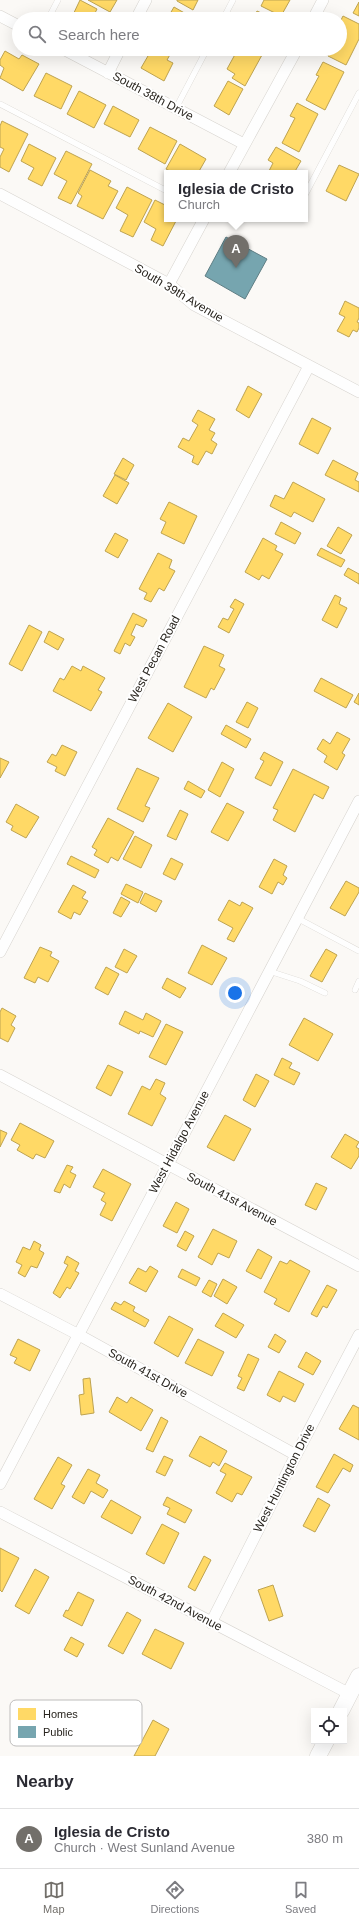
<!DOCTYPE html>
<html lang="en">
<head>
<meta charset="utf-8">
<style>
	body { margin:0; font-family:Helvetica,sans-serif; background:#f2f2f3; color:#2b2b33 }
	.controls { position:absolute; right:12px; bottom:12px; display:grid; overflow:hidden; border-radius:0px; box-shadow:0 4px 16px #0002 }
	.controls button { width:36px; height:36px; display:grid; place-items:center; padding:0; border:0; border-bottom:1px solid #e1e1e2; background:#fff; color:#2b2b33; font:20px sans-serif }
	.you { position:absolute; left:235px; top:993px; width:14px; height:14px; margin:-10px; border:3px solid #fff; border-radius:50%; background:#1a73e8; box-shadow:0 0 0 6px #1a73e833 }
	.badge { display:grid; place-items:center; width:26px; height:26px; border-radius:50%; background:#726f6a; color:#fff; font-size:13px; font-weight:700 }
	.pin { position:absolute; translate:-50% -33px; filter:drop-shadow(0 1px 2px #0008) }
	.pin::after { content:''; position:absolute; top:21px; width:14px; height:12px; background:inherit; clip-path:polygon(0 0,100% 0,50% 100%) }
	.popup { position:absolute; left:164px; top:170px; width:144px; height:52px; box-sizing:border-box; display:grid; place-content:center; border-radius:0px; background:#fff; filter:drop-shadow(0 1px 3px #0005); font-size:13px; white-space:nowrap; color:#7c7c81 }
	.popup b { font-size:15px; color:#2b2b33 }
	.popup::after { content:''; position:absolute; left:50%; top:100%; margin-left:-8px; border:8px solid transparent; border-top-color:#fff }
	.list { margin:0; padding:0; list-style:none }
	h2 { display:flex; justify-content:space-between; align-items:center; height:52px; margin:0; padding:0 16px; font-size:17px }
	h2 small { font-size:13px; font-weight:400; color:#7c7c81 }
	.list li { display:grid; grid-template-columns:26px 1fr auto; gap:12px; align-items:center; box-sizing:border-box; height:60px; padding:0 16px; border-top:1px solid #e1e1e2 }
	.list b { display:block; font-size:15px; white-space:nowrap }
	.list p { margin:0; font-size:13px; white-space:nowrap; color:#7c7c81 }
	.list em { font-size:13px; font-style:normal; color:#7c7c81 }
	.icon { flex:none; width:22px; height:22px; fill:none; stroke:currentColor; stroke-width:2; stroke-linecap:round; stroke-linejoin:round }
	.map { position:relative; flex:none; width:359px; height:1756px; overflow:hidden }
	.search { position:absolute; background:#fff; box-shadow:0 4px 16px #0002; left:12px; right:12px; top:12px; height:44px; display:flex; align-items:center; gap:10px; box-sizing:border-box; padding:0 14px; border-radius:22px; color:#7c7c81; font-size:15px }
	.sheet { height:112px; background:#fff }
	nav { display:flex; justify-content:space-around; align-items:center; box-sizing:border-box; height:56px; border-top:1px solid #e1e1e2; background:#fff; font-size:11px; color:#7c7c81 }
	nav a { display:grid; justify-items:center; gap:2px }
	nav .on { color:#726f6a }
	.map>svg:first-child { display:block }
	.homes { fill:#ffd966; stroke:#bea350 }
	.public { fill:#76a5af; stroke:#5f7e84 }
	.lines { fill:none; stroke-linecap:round; stroke-linejoin:round }
	.lane-casing { stroke:#d7d4cf; stroke-width:6 }
	.street-casing { stroke:#d7d4cf; stroke-width:12 }
	.secondary-casing { stroke:#d7d4cf; stroke-width:17 }
	.lane { stroke:#fefefe; stroke-width:5.5 }
	.street { stroke:#fefefe; stroke-width:11 }
	.secondary { stroke:#fefefe; stroke-width:16 }
	.labels { text-anchor:middle; dominant-baseline:central; stroke-width:4; stroke-linejoin:round; paint-order:stroke }
	.street-label { font-size:12px; fill:#28241e; stroke:#fff }
	.key { fill:#fff; stroke:#bebdbc; stroke-width:1 }
	.key-label { font-size:11px; fill:#28241e }
</style>
</head>
<body>
<div class="map">
<svg width="359" height="1756" viewBox="0 0 359 1756">
	<rect width="100%" height="100%" fill="#fbf9f6"/>
	<path class="homes" d="M80 0 97 9 92 19H71Z
		M88 0H117L110 12Z
		M177 0H198L193 10 177 1Z
		M264 0H290L281 16 261 6Z
		M359 2V16L353 13Z
		M174 7 195 19H167Z
		M257 11 274 19H253Z
		M343 16 359 24V39L346 65 328 56 332 49H340V22Z
		M152 49H169L172 51 167 60 173 63 164 81 141 68Z
		M238 49H252L262 55 245 86 232 78 235 74 227 69Z
		M5 51 19 59 22 55 39 64 23 91 0 78 4 68 0 65V60Z
		M323 62 344 72 325 110 306 100 319 76 316 75Z
		M46 73 72 86 61 109 34 96Z
		M228 81 243 89 229 115 214 106Z
		M79 91 106 105 94 128 67 114Z
		M297 103 318 114 299 152 282 143 295 118 290 116Z
		M113 106 139 120 130 137 104 124Z
		M2 121 28 134 9 172 0 167V157L4 149 0 147V126Z
		M150 127 177 141 165 164 138 149Z
		M29 144 56 158 42 186 28 179 34 168 21 161Z
		M180 144 206 159 198 173H174L166 169Z
		M276 147 301 161 294 173H268L273 163 268 160Z
		M66 151 92 164 71 204 58 198 67 181 54 174Z
		M339 165 359 174 346 201 326 191Z
		M90 170 111 181 108 186 118 191 103 219 77 206 82 196 78 193Z
		M127 187 152 200 133 237 120 231 128 215 116 208Z
		M155 200 167 206V219H177L163 246 151 240 156 229 144 222Z
		M345 301 359 308V318L357 322 359 323V328L357 332 353 330 349 337 337 331 345 317 339 314Z
		M248 386 262 394 249 418 236 410Z
		M198 410 215 419 209 430 215 433 211 440 217 444 212 454 206 451 198 465 192 462 194 456 178 447 183 438 189 441 198 425 192 421Z
		M312 418 331 428 318 454 299 444Z
		M123 458 134 465 126 480 114 474Z
		M333 460 358 473 355 480 359 482V492L325 475Z
		M115 475 129 483 117 504 103 496Z
		M293 482 325 499 313 522 294 512 291 517 270 506 275 495 284 499Z
		M169 502 197 516 184 544 161 533 166 522 160 519Z
		M281 522 301 533 295 544 275 534Z
		M338 527 352 535 341 554 327 546Z
		M115 533 128 540 118 558 105 551Z
		M263 538 277 546 275 550 283 554 269 579 262 575 259 580 245 572Z
		M321 548 345 560 341 567 317 555Z
		M158 553 172 560 169 568 175 571 164 591 159 588 151 602 144 599 147 593 139 589Z
		M348 568 359 574V584L344 575Z
		M335 595 341 598 339 604 347 608 337 628 322 620Z
		M235 599 244 604 229 633 218 627 223 618 228 620 234 609 230 607Z
		M133 613 147 620 143 627 136 624 131 635 135 637 130 646 125 643 120 654 114 651Z
		M29 625 42 632 22 671 9 664Z
		M49 631 64 639 58 650 44 642Z
		M204 646 224 655 219 666 225 669 214 690 211 688 206 698 184 687Z
		M72 666 81 671 83 666 105 678 98 690 102 692 91 711 53 691 60 678 64 680Z
		M321 678 353 695 346 708 314 691Z
		M359 693V705L354 702Z
		M247 702 258 708 248 728 236 722Z
		M168 703 192 717 173 752 148 738Z
		M226 725 251 739 246 748 221 734Z
		M337 732 350 739 342 753 345 755 337 770 324 762 327 756 317 749 323 739 330 744Z
		M62 745 77 752 65 776 55 771 57 767 47 762 52 754 56 756Z
		M264 752 283 762 271 786 255 778 264 761 260 759Z
		M0 758 9 762 0 778Z
		M222 762 234 769 220 797 208 790Z
		M137 768 159 778 145 806 150 808 143 822 117 809Z
		M293 769 329 787 323 799 314 794 295 832 273 820 278 810 273 808Z
		M188 781 205 791 201 798 184 789Z
		M227 803 244 812 228 841 211 832Z
		M16 804 39 817 26 838 11 830 13 826 6 822Z
		M180 810 188 814 176 840 167 836Z
		M108 818 134 832 118 861 111 857 108 863 94 855 97 850 92 847Z
		M135 836 152 845 141 868 123 859Z
		M71 856 99 870 95 878 67 864Z
		M171 858 183 864 175 880 163 874Z
		M274 859 287 866 283 875 287 878 283 885 278 882 272 894 259 887Z
		M346 881 359 888V892L345 916 330 908Z
		M126 884 143 892 138 903 121 894Z
		M73 885 86 892 82 898 88 901 80 915 74 912 71 919 58 912Z
		M145 893 162 901 156 912 140 903Z
		M121 897 130 902 121 917 113 913Z
		M229 900 240 906 242 902 253 908 234 942 227 939 233 928 218 920Z
		M202 945 227 958 212 985 188 973Z
		M40 947 52 952 50 956 59 961 48 982 38 977 35 983 24 978Z
		M124 949 137 956 127 973 115 967Z
		M326 949 337 955 322 982 310 976Z
		M106 967 119 974 108 995 95 988Z
		M167 978 186 988 180 998 162 988Z
		M2 1008 16 1016 11 1025 15 1028 8 1042 0 1038V1012Z
		M125 1011 143 1020 146 1013 161 1021 153 1037 140 1031 139 1034 119 1024Z
		M304 1018 333 1034 318 1061 289 1045Z
		M166 1024 183 1032 166 1065 149 1057Z
		M282 1058 292 1063 289 1068 300 1073 294 1085 274 1075Z
		M108 1065 123 1072 111 1096 96 1088Z
		M256 1074 269 1081 255 1107 243 1100Z
		M156 1079 165 1083 160 1094 166 1098 152 1126 128 1114 142 1086 150 1090Z
		M225 1115 251 1129 234 1161 207 1147Z
		M20 1123 54 1141 45 1158 36 1154 33 1159 17 1150 20 1145 11 1140Z
		M0 1130 7 1133 0 1147Z
		M345 1134 359 1142 356 1147 359 1149V1156L351 1169 331 1157Z
		M67 1165 73 1167 70 1172 76 1175 70 1188 64 1184 60 1193 54 1191Z
		M103 1169 131 1184 112 1221 100 1215 106 1203 101 1200 105 1193 93 1187Z
		M316 1183 327 1188 316 1210 305 1205Z
		M176 1202 189 1209 177 1233 163 1226Z
		M213 1229 237 1241 229 1258 218 1253 212 1265 198 1257Z
		M185 1231 194 1236 186 1251 177 1246Z
		M34 1241 41 1245 39 1250 44 1253 37 1268 31 1266 25 1277 18 1273 22 1265 16 1262 23 1247 30 1250Z
		M258 1249 272 1257 261 1279 246 1271Z
		M67 1256 79 1263 75 1271 79 1273 70 1289 67 1287 60 1298 53 1293 68 1265 64 1263Z
		M290 1260 310 1271 289 1312 274 1304 277 1299 264 1292 280 1261 287 1264Z
		M150 1266 158 1271 146 1292 129 1283 138 1268 146 1272Z
		M182 1269 200 1278 196 1286 178 1277Z
		M223 1279 237 1287 227 1304 214 1296Z
		M209 1280 217 1284 211 1297 202 1292Z
		M327 1285 337 1290 327 1308 323 1306 317 1317 311 1314Z
		M124 1301 135 1307 133 1311 149 1320 145 1327 111 1309 115 1302 121 1305Z
		M223 1313 244 1325 236 1338 215 1326Z
		M169 1316 193 1329 178 1357 154 1343Z
		M275 1334 286 1341 279 1353 268 1347Z
		M18 1339 40 1350 30 1371 14 1363 17 1358 10 1355Z
		M198 1339 224 1352 212 1376 185 1363Z
		M306 1352 321 1361 313 1375 298 1367Z
		M248 1354 259 1359 244 1391 237 1388 242 1378 238 1376Z
		M279 1371 304 1384 295 1402 283 1396 280 1402 267 1395Z
		M90 1378 94 1413 81 1415 79 1395 84 1394 83 1379Z
		M117 1397 127 1403 131 1397 153 1410 141 1431 109 1412Z
		M353 1405 359 1408V1440L339 1429Z
		M161 1417 168 1421 153 1452 146 1449Z
		M200 1436 227 1451 219 1466 213 1462 210 1467 189 1456Z
		M334 1454 353 1465 350 1472 343 1468 328 1493 316 1487Z
		M164 1456 173 1460 165 1476 156 1472Z
		M58 1457 72 1465 61 1484 65 1486 52 1509 34 1499Z
		M225 1463 252 1477 242 1495 237 1493 232 1502 216 1493 226 1474 220 1471Z
		M88 1469 100 1475 96 1483 108 1490 103 1498 91 1491 84 1504 72 1497Z
		M167 1497 192 1510 185 1523 167 1514 170 1508 163 1505Z
		M318 1498 330 1505 315 1532 303 1526Z
		M111 1500 141 1517 132 1534 101 1517Z
		M162 1524 179 1533 164 1564 146 1554Z
		M0 1548 19 1558 2 1592 0 1590Z
		M204 1556 211 1560 195 1591 188 1587Z
		M35 1569 49 1577 29 1614 15 1606Z
		M273 1585 283 1616 269 1621 258 1590Z
		M78 1592 94 1600 82 1626 63 1616 66 1610 68 1611Z
		M127 1612 141 1620 123 1654 108 1646Z
		M155 1629 184 1643 171 1669 142 1654Z
		M71 1637 84 1644 77 1657 64 1650Z
		M153 1720 169 1729 155 1756H134Z"/>
	<path class="public" d="M226 237 267 259 245 299 205 276Z"/>
	<g class="lines">
		<g class="lane-casing">
			<path id="lane" d="M48 19 58 0
				M223 19 233 0
				M0 104 167 191
				M176 108 207 49
				M305 195 359 93
				M297 918 359 951
				M269 971 300 981 325 993
				M355 990 359 981"/>
		</g>
		<g class="street-casing">
			<path id="street" d="M0 16 19 26
				M136 19 146 0
				M313 19 323 0
				M63 49 244 144
				M108 73 120 49
				M229 173 297 49
				M0 194 169 284 194 305 359 392
				M169 284 204 219
				M0 952 309 366
				M0 1075 359 1266
				M0 1294 79 1335 296 1455
				M0 1484 359 801
				M0 1512 350 1694
				M211 1623 296 1455 359 1335"/>
		</g>
		<g class="secondary-casing">
			<path id="secondary" d="M341 1711 359 1676
				M318 1756 326 1741"/>
		</g>
		<use href="#lane" class="lane"/>
		<use href="#street" class="street"/>
		<use href="#secondary" class="secondary"/>
	</g>
	<g class="labels">
		<g class="street-label">
			<text transform="translate(153 96) rotate(28)">South 38th Drive</text>
			<text transform="translate(179 293) rotate(31)">South 39th Avenue</text>
			<text transform="translate(154 659) rotate(-62)">West Pecan Road</text>
			<text transform="translate(179 1142) rotate(-62)">West Hidalgo Avenue</text>
			<text transform="translate(232 1199) rotate(28)">South 41st Avenue</text>
			<text transform="translate(148 1373) rotate(29)">South 41st Drive</text>
			<text transform="translate(284 1478) rotate(-63)">West Huntington Drive</text>
			<text transform="translate(175 1603) rotate(28)">South 42nd Avenue</text>
		</g>
	</g>
	<rect x="10" y="1700" width="132" height="46" rx="6" class="key"/>
	<rect x="18" y="1708" width="18" height="12" fill="#ffd966"/>
	<rect x="18" y="1726" width="18" height="12" fill="#76a5af"/>
	<g class="key-label">
		<text x="43" y="1718">Homes</text>
		<text x="43" y="1736">Public</text>
	</g>
</svg>
<div class="controls">
<button><svg class="icon" aria-label="locate" viewBox="0 0 24 24"><circle cx="12" cy="12" r="6"/><path d="M12 2v4M12 18v4M2 12h4M18 12h4"/></svg></button>
</div>
<div class="you"></div>
<div class="pin badge" style="left:236px;top:268px">A</div>
<div class="popup"><b>Iglesia de Cristo</b>Church</div>
<div class="search"><svg class="icon" aria-label="search" viewBox="0 0 24 24"><circle cx="10" cy="10" r="6"/><path d="M15 15l6 6"/></svg>Search here</div>
</div>
<section class="sheet">
<h2>Nearby<small></small></h2>
<ul class="list">
<li><span class="badge">A</span><div><b>Iglesia de Cristo</b><p>Church · West Sunland Avenue</p></div><em>380 m</em></li>
</ul>
</section>
<nav>
<a class="on"><svg class="icon" aria-label="map" viewBox="0 0 24 24"><path d="M3 6l6-2 6 2 6-2v14l-6 2-6-2-6 2zM9 4v14M15 6v14"/></svg>Map</a>
<a><svg class="icon" aria-label="directions" viewBox="0 0 24 24"><path d="M12 3l9 9-9 9-9-9zM9 14v-3h6M13 9l2 2-2 2"/></svg>Directions</a>
<a><svg class="icon" aria-label="saved" viewBox="0 0 24 24"><path d="M7 4h10v16l-5-4-5 4z"/></svg>Saved</a>
</nav>
</body>
</html>
